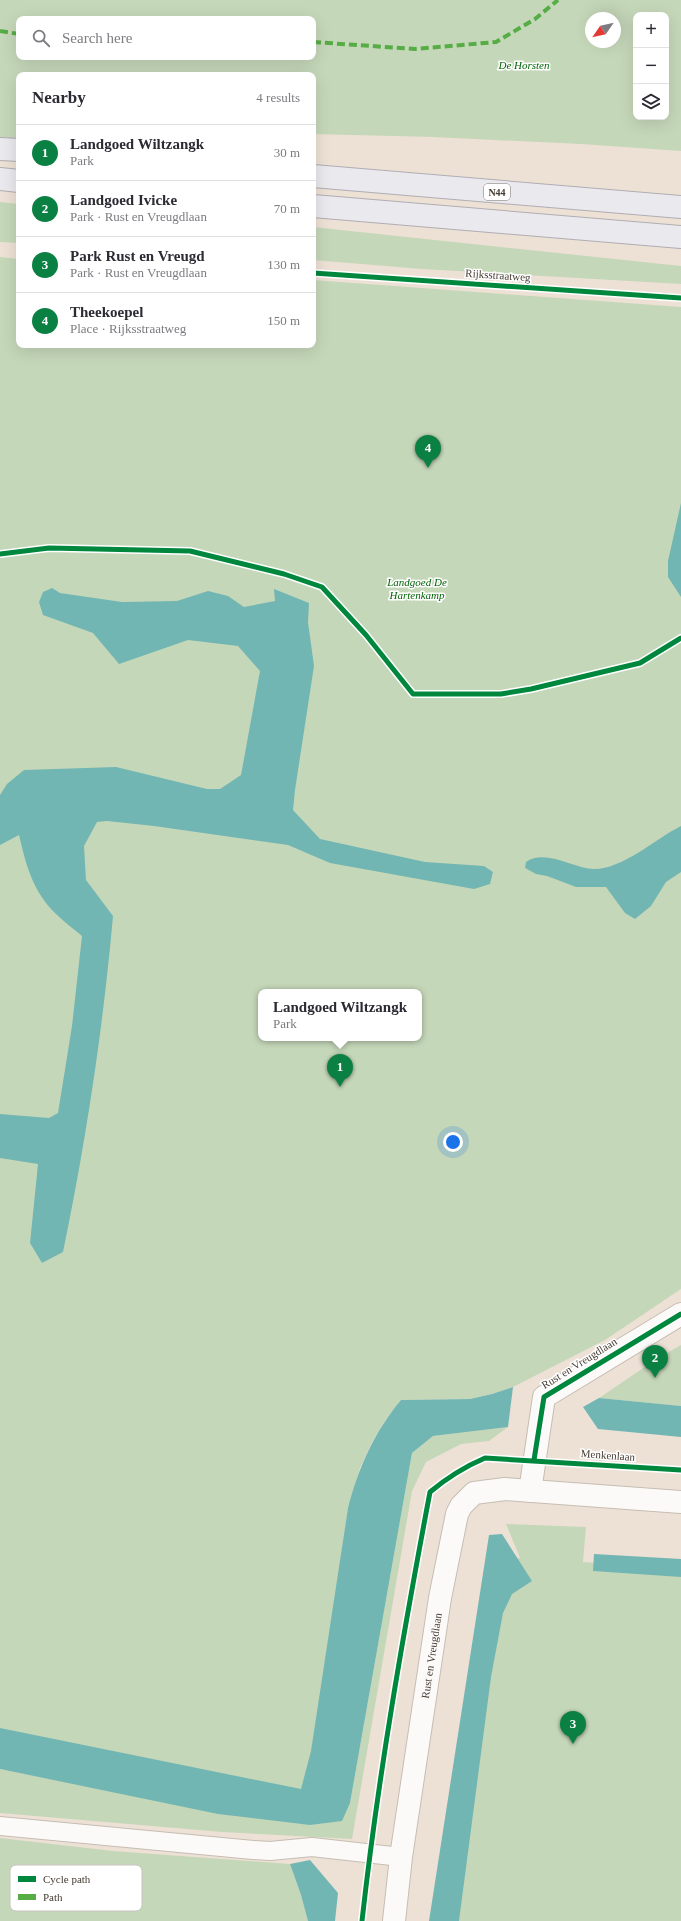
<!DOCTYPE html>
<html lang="en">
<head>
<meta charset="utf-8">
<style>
	body { margin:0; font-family:"Times New Roman",serif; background:#f2f2f3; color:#2b2b33 }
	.controls { position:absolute; right:12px; top:12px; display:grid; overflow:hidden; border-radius:8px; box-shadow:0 4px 16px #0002 }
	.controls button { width:36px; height:36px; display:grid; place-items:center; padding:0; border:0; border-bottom:1px solid #e1e1e2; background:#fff; color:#2b2b33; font:20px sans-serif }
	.compass { position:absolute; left:585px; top:12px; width:36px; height:36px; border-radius:50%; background:#fff; box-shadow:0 4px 16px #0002; rotate:236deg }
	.you { position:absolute; left:453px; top:1142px; width:14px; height:14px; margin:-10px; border:3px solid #fff; border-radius:50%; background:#1a73e8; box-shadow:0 0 0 6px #1a73e833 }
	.badge { display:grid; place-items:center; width:26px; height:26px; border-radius:50%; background:#0b8043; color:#fff; font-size:13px; font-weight:700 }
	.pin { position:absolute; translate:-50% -33px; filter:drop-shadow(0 1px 2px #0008) }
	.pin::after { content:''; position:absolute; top:21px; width:14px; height:12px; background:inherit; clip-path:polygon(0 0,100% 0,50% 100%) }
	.popup { position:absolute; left:258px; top:989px; width:164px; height:52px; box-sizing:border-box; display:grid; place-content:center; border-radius:8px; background:#fff; filter:drop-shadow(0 1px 3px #0005); font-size:13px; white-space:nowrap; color:#7c7c81 }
	.popup b { font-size:15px; color:#2b2b33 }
	.popup::after { content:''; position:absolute; left:50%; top:100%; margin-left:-8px; border:8px solid transparent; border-top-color:#fff }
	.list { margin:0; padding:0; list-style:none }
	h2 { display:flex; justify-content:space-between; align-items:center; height:52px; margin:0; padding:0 16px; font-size:17px }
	h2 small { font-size:13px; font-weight:400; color:#7c7c81 }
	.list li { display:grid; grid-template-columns:26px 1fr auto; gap:12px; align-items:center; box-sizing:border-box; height:56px; padding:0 16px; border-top:1px solid #e1e1e2 }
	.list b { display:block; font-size:15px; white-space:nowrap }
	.list p { margin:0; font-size:13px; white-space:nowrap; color:#7c7c81 }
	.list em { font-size:13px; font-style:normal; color:#7c7c81 }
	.icon { flex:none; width:22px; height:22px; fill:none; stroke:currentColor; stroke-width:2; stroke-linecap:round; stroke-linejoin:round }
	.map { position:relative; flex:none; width:681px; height:1921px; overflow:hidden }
	.search { position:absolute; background:#fff; box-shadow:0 4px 16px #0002; left:16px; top:16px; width:300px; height:44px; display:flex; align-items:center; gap:10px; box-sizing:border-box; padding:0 14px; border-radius:8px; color:#7c7c81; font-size:15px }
	.panel { position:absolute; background:#fff; box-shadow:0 4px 16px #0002; left:16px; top:72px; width:300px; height:276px; border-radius:8px }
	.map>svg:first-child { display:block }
	.green { fill:#c5d7b9; fill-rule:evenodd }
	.water { fill:#72b6b3 }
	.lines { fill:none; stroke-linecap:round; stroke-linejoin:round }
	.service-casing { stroke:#c6bdb3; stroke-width:20 }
	.minor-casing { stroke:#c6bdb3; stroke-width:24 }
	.primary-casing { stroke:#b0adb3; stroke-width:24 }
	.service { stroke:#fcfaf9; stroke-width:18 }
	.minor { stroke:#fcfaf9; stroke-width:22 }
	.primary { stroke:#e9e9ee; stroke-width:22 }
	.quiet { stroke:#56ac45; stroke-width:4; stroke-dasharray:8 4; stroke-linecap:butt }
	.cycleway-casing { stroke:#fff; stroke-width:8 }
	.cycleway { stroke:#00873e; stroke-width:5 }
	.labels { text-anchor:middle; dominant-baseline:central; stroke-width:3; stroke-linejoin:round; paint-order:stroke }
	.shield { fill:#fff; stroke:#7c7670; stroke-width:1 }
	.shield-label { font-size:10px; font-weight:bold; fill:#443b32 }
	.park-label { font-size:11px; font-style:italic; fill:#006305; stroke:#fff }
	.street-label { font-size:11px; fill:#443b32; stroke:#fff }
	.key { fill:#fff; stroke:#c7c4c2; stroke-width:1 }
	.key-label { font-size:11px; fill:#443b32 }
</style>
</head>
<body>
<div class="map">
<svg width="681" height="1921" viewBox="0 0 681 1921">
	<rect width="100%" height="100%" fill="#ede1d5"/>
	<path class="green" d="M0 0H681V151L581 144 433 137 313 134V75H19V139L0 137ZM636 15H666V117H636ZM591 18H615V42H591ZM19 19H313V57H19Z
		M0 202 19 204V243L0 242Z
		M313 227 681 266V284L422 269 313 260Z
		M0 257 19 259V345H313V280L681 307V840L633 871 593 875 534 865 526 866 525 868 529 870 536 869 640 885 681 858V1289L605 1340 513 1387 492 1394 470 1399 401 1400 386 1419 372 1442 360 1468 348 1508 323 1680 332 1683 306 1799 0 1741V833L86 794 291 828 325 855 479 879 492 877 493 872 479 874 320 847 288 818 91 786 0 827ZM261 992H419V1038H261Z
		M681 1345V1406L599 1398 658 1358Z
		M508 1427 489 1441 461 1444 426 1462 412 1491 352 1839 222 1832 0 1813V1769L90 1787 350 1803 412 1453 433 1436Z
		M506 1524 586 1527 583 1562 681 1568V1921H441L492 1557 520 1558Z
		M0 1838 113 1851 290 1864 301 1895 308 1921H0Z"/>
	<path class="water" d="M681 503V597L668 577V561Z
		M52 588 60 593 122 602 177 601 208 591 228 596 244 607 275 601 274 589 309 603 308 622 314 666 295 790 293 810 320 839 425 862 484 866 493 872 490 884 474 889 330 863 288 845 154 826 107 821 97 822 84 846 86 880 113 916C103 1029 86 1141 63 1252L42 1263 30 1243 38 1164 0 1158V1114L49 1118 58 1113 72 1026 82 936C74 929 64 922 56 914 33 892 26 865 19 835L0 845V795L7 784 24 770 116 767 207 789H220L241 775 260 671 238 646 188 640 119 664 93 633 43 615 39 602 43 592Z
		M681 826V872L666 882 651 906 635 919 625 913 606 887H576L547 876 536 874 525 868 526 862C545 848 575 869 594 869 623 869 655 839 681 826Z
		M513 1387 508 1427 433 1436 412 1453 350 1803 342 1821 310 1825 218 1814 0 1769V1728L301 1789 311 1751 348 1508C358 1469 374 1432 401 1400L470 1399 492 1394Z
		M599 1398 681 1406V1437L598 1429 583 1407Z
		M502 1534 532 1581 512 1594 503 1613 491 1677 459 1921H429L489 1535Z
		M594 1554 681 1559V1577L593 1571Z
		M310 1860 338 1893 335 1921H308L301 1895 290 1864Z"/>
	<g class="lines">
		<g class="service-casing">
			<path id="service" d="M0 1826 253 1850 270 1851 312 1847 401 1857"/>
		</g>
		<g class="minor-casing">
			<g id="minor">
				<path d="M530 1491 544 1397 681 1314"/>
				<path id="s1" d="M394 1921 401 1857 440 1598 457 1514 461 1506 474 1493 505 1489 681 1502"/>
			</g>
		</g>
		<g class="primary-casing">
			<path id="primary" d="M0 149 19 150
				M313 176 681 207
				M0 179 19 181
				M313 206 681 237"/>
		</g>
		<use href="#service" class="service"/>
		<use href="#minor" class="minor"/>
		<use href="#primary" class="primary"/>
		<path class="quiet" d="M0 31 19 34
			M313 42 415 49 496 42 535 19 558 0"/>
		<g class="cycleway-casing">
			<path id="cycleway" d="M313 273 681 298
				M0 554 49 548 190 551 284 574 322 587 366 635 413 694H501L531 689 640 663 681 638
				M534 1460 544 1397 681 1314
				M362 1921C378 1777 403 1635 430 1492 448 1477 464 1467 485 1458L681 1470"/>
		</g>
		<use href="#cycleway" class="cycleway"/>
	</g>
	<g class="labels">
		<rect class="shield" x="484" y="184" width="26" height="16" rx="3"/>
		<g class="shield-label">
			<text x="497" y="192">N44</text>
		</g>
		<g class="park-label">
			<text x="524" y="65">De Horsten</text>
			<text x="417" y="582">Landgoed De<tspan x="417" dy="13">Hartenkamp</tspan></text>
		</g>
		<g class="street-label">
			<text transform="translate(498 275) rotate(4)">Rijksstraatweg</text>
			<text transform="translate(579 1363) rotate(-32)">Rust en Vreugdlaan</text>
			<text transform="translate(608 1455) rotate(4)">Menkenlaan</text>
			<text stroke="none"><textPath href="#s1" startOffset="268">Rust en Vreugdlaan</textPath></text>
		</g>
	</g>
	<rect x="10" y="1865" width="132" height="46" rx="6" class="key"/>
	<rect x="18" y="1876" width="18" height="6" fill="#00873e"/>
	<rect x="18" y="1894" width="18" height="6" fill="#56ac45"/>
	<g class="key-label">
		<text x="43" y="1883">Cycle path</text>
		<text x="43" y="1901">Path</text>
	</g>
</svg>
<div class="controls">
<button>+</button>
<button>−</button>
<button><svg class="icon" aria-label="layers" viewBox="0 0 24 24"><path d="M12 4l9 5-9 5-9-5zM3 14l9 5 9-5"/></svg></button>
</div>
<svg class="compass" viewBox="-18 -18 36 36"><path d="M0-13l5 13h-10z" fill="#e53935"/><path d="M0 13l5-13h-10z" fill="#7c7c81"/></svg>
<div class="you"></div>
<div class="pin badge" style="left:340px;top:1087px">1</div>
<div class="popup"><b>Landgoed Wiltzangk</b>Park</div>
<div class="pin badge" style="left:655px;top:1378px">2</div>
<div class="pin badge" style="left:573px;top:1744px">3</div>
<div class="pin badge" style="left:428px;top:468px">4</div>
<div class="search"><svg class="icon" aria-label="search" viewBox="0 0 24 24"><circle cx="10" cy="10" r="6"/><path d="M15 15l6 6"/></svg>Search here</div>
<section class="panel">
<h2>Nearby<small>4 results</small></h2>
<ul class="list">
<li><span class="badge">1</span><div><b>Landgoed Wiltzangk</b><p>Park</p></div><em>30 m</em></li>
<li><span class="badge">2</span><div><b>Landgoed Ivicke</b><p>Park · Rust en Vreugdlaan</p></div><em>70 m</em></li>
<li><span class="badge">3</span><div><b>Park Rust en Vreugd</b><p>Park · Rust en Vreugdlaan</p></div><em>130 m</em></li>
<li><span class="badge">4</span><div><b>Theekoepel</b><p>Place · Rijksstraatweg</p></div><em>150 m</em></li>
</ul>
</section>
</div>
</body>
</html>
